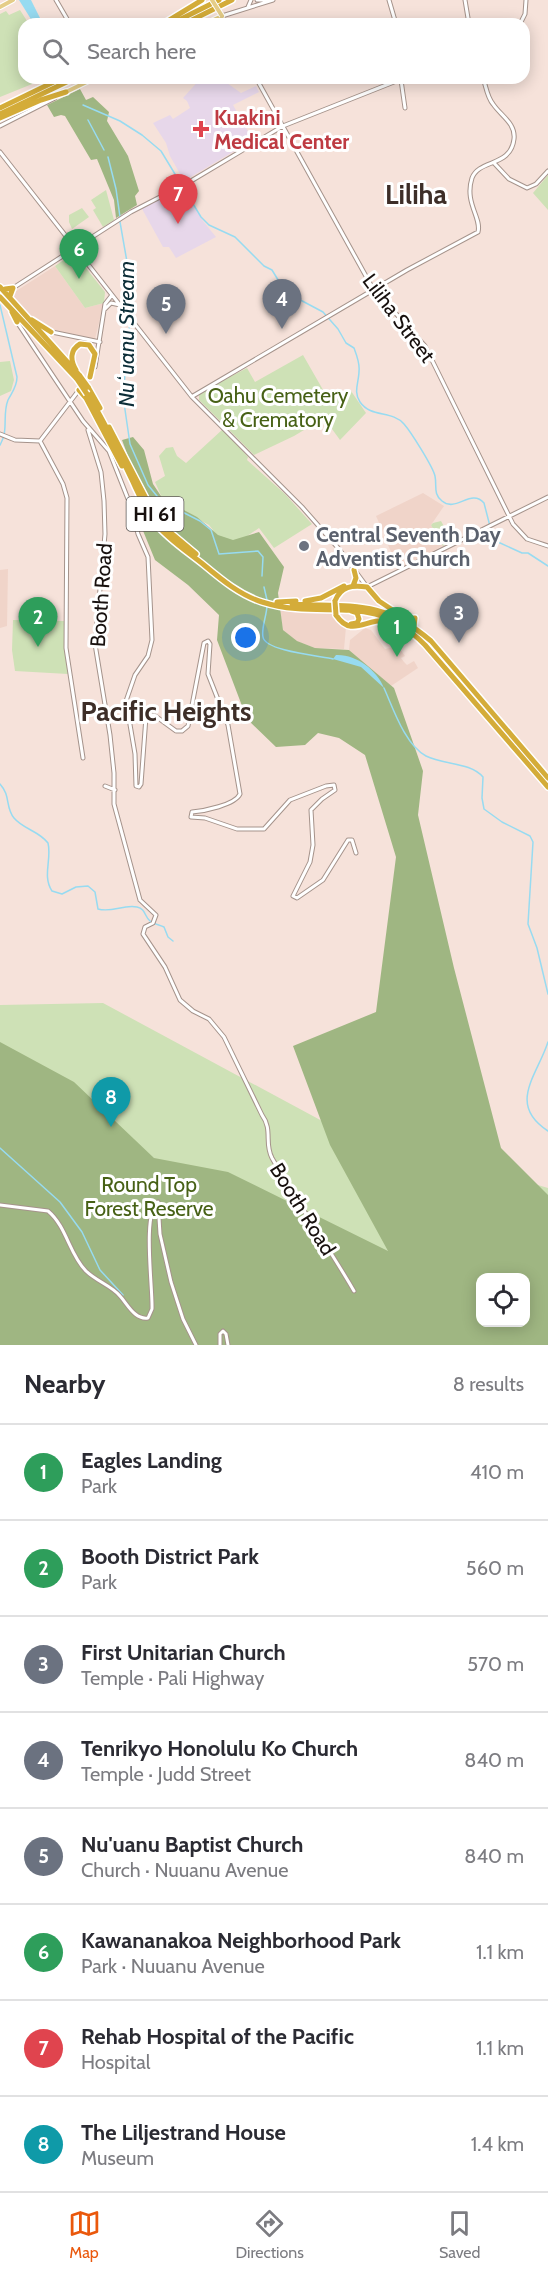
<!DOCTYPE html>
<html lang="en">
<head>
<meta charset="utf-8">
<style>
	body { margin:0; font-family:Cabin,sans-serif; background:#f7f7f7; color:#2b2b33 }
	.controls { position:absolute; right:18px; bottom:18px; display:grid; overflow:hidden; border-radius:12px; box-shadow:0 3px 15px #0003 }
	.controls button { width:54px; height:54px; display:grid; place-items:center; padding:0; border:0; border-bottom:2px solid #e1e1e2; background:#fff; color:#2b2b33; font:30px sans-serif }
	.you { position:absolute; left:246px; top:638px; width:21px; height:21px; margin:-15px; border:4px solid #fff; border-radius:50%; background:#1a73e8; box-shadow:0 0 0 9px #1a73e833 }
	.badge { display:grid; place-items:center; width:39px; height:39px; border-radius:50%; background:#ea580c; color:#fff; font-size:20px; font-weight:700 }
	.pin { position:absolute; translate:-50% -50px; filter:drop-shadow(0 2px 3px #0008) }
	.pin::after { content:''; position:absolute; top:32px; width:21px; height:18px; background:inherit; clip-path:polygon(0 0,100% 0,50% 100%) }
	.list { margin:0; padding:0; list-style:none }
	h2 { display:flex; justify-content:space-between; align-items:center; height:78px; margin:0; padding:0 24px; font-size:26px }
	h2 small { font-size:20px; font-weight:400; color:#7c7c81 }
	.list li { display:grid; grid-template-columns:39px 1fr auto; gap:18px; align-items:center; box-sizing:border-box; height:96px; padding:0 24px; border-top:2px solid #e1e1e2 }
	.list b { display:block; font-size:22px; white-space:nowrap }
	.list p { margin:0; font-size:20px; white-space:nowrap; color:#7c7c81 }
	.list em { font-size:20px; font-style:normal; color:#7c7c81 }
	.icon { flex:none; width:33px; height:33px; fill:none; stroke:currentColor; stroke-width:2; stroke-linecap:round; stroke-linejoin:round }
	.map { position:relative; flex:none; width:548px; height:1345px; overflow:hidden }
	.search { position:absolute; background:#fff; box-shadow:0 3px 15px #0003; left:18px; right:18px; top:18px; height:66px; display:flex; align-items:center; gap:15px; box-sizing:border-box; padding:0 21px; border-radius:18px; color:#7c7c81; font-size:22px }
	.sheet { height:846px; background:#fff }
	nav { display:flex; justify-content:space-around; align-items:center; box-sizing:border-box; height:84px; border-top:2px solid #e1e1e2; background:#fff; font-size:16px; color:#7c7c81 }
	nav a { display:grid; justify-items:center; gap:3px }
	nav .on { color:#ea580c }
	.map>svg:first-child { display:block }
	.built { fill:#f0d4c9 }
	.medical { fill:#e7d7ea }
	.green { fill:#cee1b6; fill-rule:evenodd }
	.forest { fill:#9fb682; fill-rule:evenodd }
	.water { fill:#97dbf1 }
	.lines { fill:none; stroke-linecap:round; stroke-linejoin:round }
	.stream { stroke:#97dbf1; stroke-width:1.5 }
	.secondary-casing { stroke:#a5938b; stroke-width:5 }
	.primary-casing { stroke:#fff; stroke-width:6 }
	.highway-casing { stroke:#fff; stroke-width:8 }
	.secondary { stroke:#fff; stroke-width:3 }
	.primary { stroke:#e5cd88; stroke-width:4 }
	.highway { stroke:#d4ac39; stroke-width:5 }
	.primary-bridge-casing { stroke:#fff; stroke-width:6; stroke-linecap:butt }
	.highway-bridge-casing { stroke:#fff; stroke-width:8; stroke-linecap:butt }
	.primary-bridge { stroke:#e5cd88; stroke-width:4 }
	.highway-bridge { stroke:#d4ac39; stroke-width:5 }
	.health-dot { fill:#e0444e; stroke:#fff; stroke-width:2 }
	.worship-dot { fill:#6b7280; stroke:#fff; stroke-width:2 }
	.labels { text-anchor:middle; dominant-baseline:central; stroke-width:6; stroke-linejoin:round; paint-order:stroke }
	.shield { fill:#fff; stroke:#5d5856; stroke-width:1.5 }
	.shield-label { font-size:20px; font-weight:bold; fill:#17100e }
	.health-label { font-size:21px; font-weight:bold; fill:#be3a42; stroke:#fff; text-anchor:start }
	.street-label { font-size:21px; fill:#17100e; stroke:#fff }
	.park-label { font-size:21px; fill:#476116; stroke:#fff }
	.worship-label { font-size:21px; font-weight:bold; fill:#5b616d; stroke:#fff; text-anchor:start }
	.water-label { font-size:22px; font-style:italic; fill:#0c2e38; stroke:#fff }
	.district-label { font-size:27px; font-weight:bold; fill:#3d2e28; stroke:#fff }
</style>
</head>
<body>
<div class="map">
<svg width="548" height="1345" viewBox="0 0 548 1345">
	<rect width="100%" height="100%" fill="#f6e2da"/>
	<path class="built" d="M55 266 85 308 104 303 95 339 52 331 32 318 10 295Z
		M423 493 444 506 431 525 443 546 399 568 386 541 378 544 377 539 385 536 376 516Z
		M8 569 7 626 0 628V570Z
		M316 609 332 611 338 622 346 627 344 649 315 648 296 641 283 630 280 610Z
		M365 628 371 630 385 649 398 646 405 656 401 658 404 662 407 665 414 661 418 668 391 686 349 650 350 640Z"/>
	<path class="medical" d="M201 78H220L241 93 256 86 259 92 233 105 253 140 184 181 170 156 166 143 153 123 170 115 173 119 190 108 187 101 183 98Z
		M181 187 203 221 216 237 176 258 169 247H163L141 207Z"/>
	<path class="green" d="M20 10 29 24H24V78H47L0 97V14L6 11 9 15Z
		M548 175V210L533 193Z
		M106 190 114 220 103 227 93 210 96 208 91 200Z
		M82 208 89 217 72 229 69 222V215Z
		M74 253 105 292 104 303 85 308 55 266Z
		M303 355 330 402 351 391 366 413 340 440 324 418 294 436 254 455 199 400V393L247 368 255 382Z
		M10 361 14 380 11 391 0 396V362Z
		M223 429 248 457 247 460 285 494 312 524 274 548 259 528 231 547 218 548 213 530 209 525 163 500 155 482 165 476 159 456 166 448 173 447 177 456 186 463Z
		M441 521 452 541 443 546 431 525 433 523Z
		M13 620 64 621 68 674 15 671 12 650Z
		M103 1003 324 1122 548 1188V1345H0V1005ZM480 1278H526V1322H480Z"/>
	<path class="forest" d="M80 89 86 100 93 97 109 112 107 121 128 156 139 191 135 196 137 205 116 218 114 200 97 159 91 160 65 116 61 115 54 117 47 105Z
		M133 437 144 450 153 484 163 499 197 517 218 535 233 540 259 532 284 567 278 593 283 630 297 641 315 648 349 650 394 688 423 771 418 815 454 968 501 1148 548 1195V1345H0V1042L74 1082 154 1158 228 1172 388 1251 330 1145 293 1046 376 1012 396 857 365 755 339 738 318 733 305 745 276 747 247 719 217 640 219 615 188 585 155 560 139 521 154 506 129 459 122 440ZM480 1278H526V1322H480Z"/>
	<path class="water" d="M19 0H31L43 24H34Z
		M336 655C356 654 377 670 384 688L361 667 333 659Z"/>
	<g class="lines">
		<path class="stream" d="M83 105 120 121 142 135 161 151 201 217 209 225 235 237 264 266 272 270 283 288 291 295 323 312 338 329 346 343 354 348C357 356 360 363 359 371 359 382 353 392 360 402 371 418 392 410 404 424 411 432 433 467 435 476 437 486 433 494 442 501 456 513 471 488 484 503L492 534 498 542 522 553H528L548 566
			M88 120 104 150
			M108 157 116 189 120 217
			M120 222 130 279V315
			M130 320 123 396 130 444 148 485 161 501 200 521 211 530 219 554 258 551 263 557 262 576
			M0 445C9 430 2 415 8 400 12 392 17 387 17 377L0 305
			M264 587 267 600
			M267 605C267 615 261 628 263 637 265 651 320 656 333 659
			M384 688C393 708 405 745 426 756 444 765 470 762 483 777L482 798 484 809 502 822 530 836 533 842 528 924 537 948 548 994
			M0 784C11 796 5 807 14 818 23 829 39 831 48 843 52 859 42 876 52 891L62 894 76 887 88 886 95 892 98 909C112 913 124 904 137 907 146 909 144 916 150 921 153 924 160 925 164 927L168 937 173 941
			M548 1042C537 1076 507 1104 548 1131
			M0 1148 60 1202 82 1232 100 1270 123 1295"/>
		<g class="secondary-casing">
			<path id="secondary" d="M56 0 70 24
				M257 0H267
				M389 0 396 24
				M465 0 469 24
				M248 7 251 0
				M226 24 222 16 273 0
				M520 24 525 14 526 0
				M256 78 372 287 425 346 513 524 527 539 548 546
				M401 80 405 108
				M0 126 55 98
				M0 152 192 397 302 507 339 549 367 587 548 497
				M494 163 509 179 527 188 536 184 548 171
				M13 288 131 212 191 181 283 126 404 78
				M105 309 111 303 120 305
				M17 322 83 421 109 451 132 509 138 534 148 557 152 640 148 656 135 675 126 701 135 754 136 786 139 787 141 784 146 717 149 715H154L176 731H182L188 726 204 643 208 641 210 644 208 674 228 725 240 794C235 805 204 811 192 812L191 817 205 818 237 829H264L290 800 326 786 334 785 335 790 322 799 311 810 313 845 310 862 293 896 297 898 323 880 348 840H352L356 853
				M52 332 100 342
				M95 367 105 304 112 295
				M193 396 407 270 478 232C482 218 464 203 472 178 479 159 511 167 514 139 516 123 500 115 493 104 487 97 486 86 483 78
				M88 430 101 472 104 501 105 534 95 644 110 735 114 773V804L140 900 156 915 153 923 145 927 143 934 165 967 180 1000 193 1011 209 1019 224 1037 262 1115C273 1130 264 1143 272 1158 298 1204 328 1246 354 1291
				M0 434 15 440 40 441
				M40 441 63 484 67 498 66 648 83 758
				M40 441 79 390
				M105 786 115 790
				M0 1205 48 1211C67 1227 69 1254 86 1271 96 1281 112 1286 120 1296 128 1305 135 1320 148 1318L152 1309C153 1289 142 1212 158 1202L160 1234 171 1282 183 1319 196 1345
				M220 1345V1334L223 1331 226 1334 228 1345"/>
		</g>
		<g class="primary-casing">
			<path id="primary" d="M0 7 13 0
				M205 24 222 16
				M66 92 95 78"/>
		</g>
		<g class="highway-casing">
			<path id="highway" d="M163 24 202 0
				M171 24 219 0
				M184 24 232 0
				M0 108 62 78
				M0 114 75 78
				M0 118 41 100 66 92
				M0 287 80 376
				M5 289 13 288 10 296
				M0 297 77 379
				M12 312 17 322
				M32 320 51 332
				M76 370C70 360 70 350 80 344L89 345 95 354 90 377
				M88 387 100 408
				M79 390 86 398 122 466
				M87 394C105 421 118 451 132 480 139 495 145 510 156 524 169 540 188 552 204 565 222 580 240 595 262 602 325 622 370 589 425 645L548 787
				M109 427 151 508 171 533 196 554
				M353 586 356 578 354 570
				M305 601 321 598 344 586
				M335 601C341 586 352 585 367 587L379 601 397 613
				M277 602 296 601
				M292 604C351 607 382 599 431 641L548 778
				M336 615C352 639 367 617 388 621
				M406 619 415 618 414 626
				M351 624 357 623 359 619 357 613 351 611"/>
		</g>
		<use href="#secondary" class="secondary"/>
		<use href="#primary" class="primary"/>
		<use href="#highway" class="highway"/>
		<g class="primary-bridge-casing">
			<path id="primary-bridge" d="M212 0 222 16"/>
		</g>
		<g class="highway-bridge-casing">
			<path id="highway-bridge" d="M80 376 88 387
				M77 379 87 394
				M335 601 336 615"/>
		</g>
		<use href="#primary-bridge" class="primary-bridge"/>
		<use href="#highway-bridge" class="highway-bridge"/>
	</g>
	<path class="health-dot" d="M198 120h6v6h6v6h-6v6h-6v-6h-6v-6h6z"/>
	<circle class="worship-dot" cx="304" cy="546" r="6"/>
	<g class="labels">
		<rect class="shield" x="126.5" y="497" width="57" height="34" rx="4.5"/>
		<g class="shield-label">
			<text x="155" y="514">HI 61</text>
		</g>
		<g class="health-label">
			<text x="214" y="117">Kuakini<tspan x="214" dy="24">Medical Center</tspan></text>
		</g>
		<g class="street-label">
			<text transform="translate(399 318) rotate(53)">Liliha Street</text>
			<text transform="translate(101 595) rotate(-86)">Booth Road</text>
			<text transform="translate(303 1209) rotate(58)">Booth Road</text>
		</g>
		<g class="park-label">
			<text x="278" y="395">Oahu Cemetery<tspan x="278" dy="24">&amp; Crematory</tspan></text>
			<text x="149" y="1184">Round Top<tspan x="149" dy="24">Forest Reserve</tspan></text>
		</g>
		<g class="worship-label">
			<text x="316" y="534">Central Seventh Day<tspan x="316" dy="24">Adventist Church</tspan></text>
		</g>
		<g class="water-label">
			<text transform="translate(126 334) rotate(-90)">Nuʻuanu Stream</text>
		</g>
		<g class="district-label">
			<text x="416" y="194">Liliha</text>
			<text x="166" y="711">Pacific Heights</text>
		</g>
	</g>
</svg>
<div class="controls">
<button><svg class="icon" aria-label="locate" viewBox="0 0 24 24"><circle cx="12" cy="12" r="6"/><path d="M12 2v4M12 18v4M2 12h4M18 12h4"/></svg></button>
</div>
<div class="you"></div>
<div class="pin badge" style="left:397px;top:657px;background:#2e9e5b">1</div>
<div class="pin badge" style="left:38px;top:647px;background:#2e9e5b">2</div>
<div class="pin badge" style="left:459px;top:643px;background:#6b7280">3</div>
<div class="pin badge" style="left:282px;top:329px;background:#6b7280">4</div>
<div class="pin badge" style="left:166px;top:334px;background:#6b7280">5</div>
<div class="pin badge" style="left:79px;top:279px;background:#2e9e5b">6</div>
<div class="pin badge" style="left:178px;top:224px;background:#e0444e">7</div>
<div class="pin badge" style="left:111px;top:1127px;background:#0f9aa8">8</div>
<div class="search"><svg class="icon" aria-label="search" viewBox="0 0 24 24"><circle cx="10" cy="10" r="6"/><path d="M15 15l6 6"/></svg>Search here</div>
</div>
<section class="sheet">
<h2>Nearby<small>8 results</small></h2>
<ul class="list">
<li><span class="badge" style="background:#2e9e5b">1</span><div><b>Eagles Landing</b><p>Park</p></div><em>410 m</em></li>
<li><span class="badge" style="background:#2e9e5b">2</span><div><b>Booth District Park</b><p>Park</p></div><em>560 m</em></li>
<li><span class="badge" style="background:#6b7280">3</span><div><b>First Unitarian Church</b><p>Temple · Pali Highway</p></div><em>570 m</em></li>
<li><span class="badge" style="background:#6b7280">4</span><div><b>Tenrikyo Honolulu Ko Church</b><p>Temple · Judd Street</p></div><em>840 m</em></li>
<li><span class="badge" style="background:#6b7280">5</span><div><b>Nu'uanu Baptist Church</b><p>Church · Nuuanu Avenue</p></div><em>840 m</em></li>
<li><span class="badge" style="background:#2e9e5b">6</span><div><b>Kawananakoa Neighborhood Park</b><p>Park · Nuuanu Avenue</p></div><em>1.1 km</em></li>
<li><span class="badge" style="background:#e0444e">7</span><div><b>Rehab Hospital of the Pacific</b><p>Hospital</p></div><em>1.1 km</em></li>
<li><span class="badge" style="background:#0f9aa8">8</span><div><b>The Liljestrand House</b><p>Museum</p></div><em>1.4 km</em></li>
</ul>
</section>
<nav>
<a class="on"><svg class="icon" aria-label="map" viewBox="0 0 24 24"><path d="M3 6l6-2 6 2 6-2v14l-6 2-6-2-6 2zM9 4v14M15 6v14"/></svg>Map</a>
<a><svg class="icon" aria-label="directions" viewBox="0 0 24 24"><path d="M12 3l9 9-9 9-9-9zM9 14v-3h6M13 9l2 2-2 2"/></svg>Directions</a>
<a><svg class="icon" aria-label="saved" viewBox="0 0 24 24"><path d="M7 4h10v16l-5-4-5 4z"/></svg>Saved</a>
</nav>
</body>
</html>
